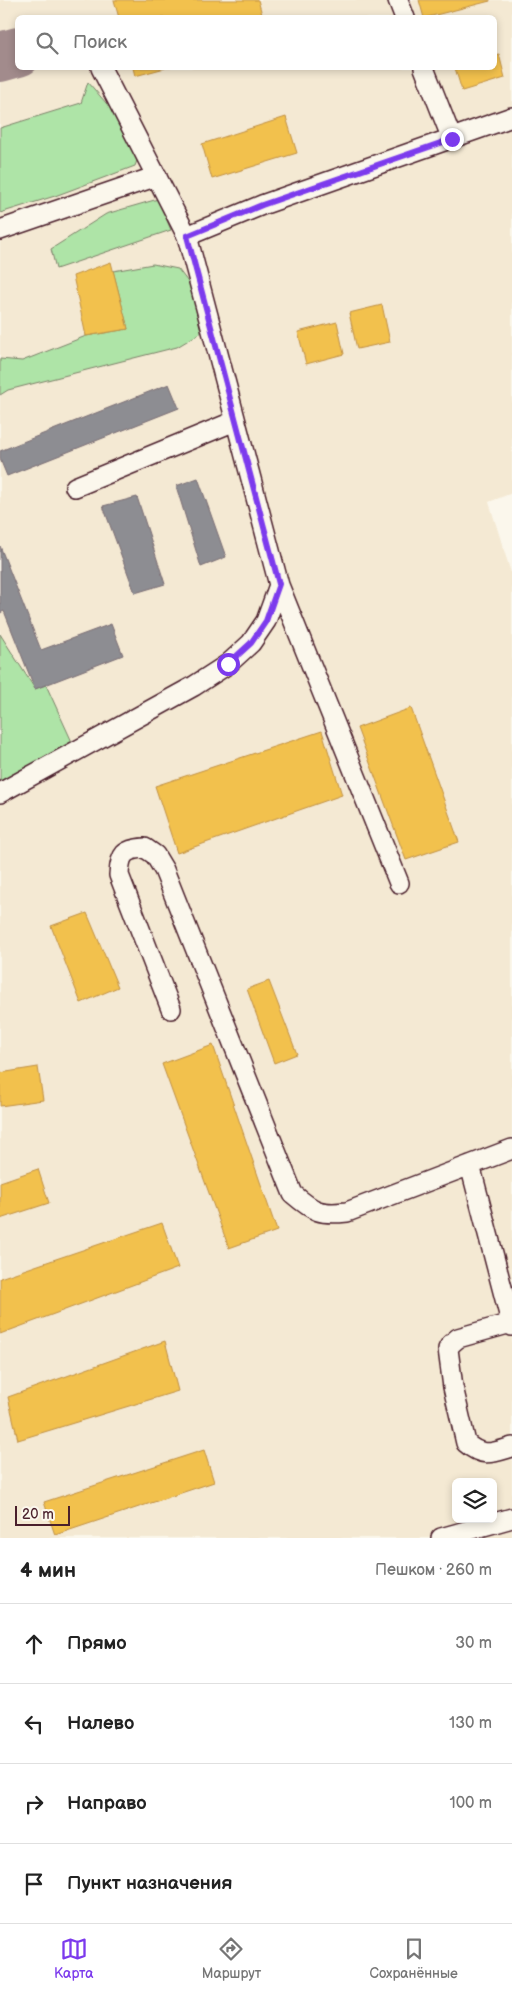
<!DOCTYPE html>
<html lang="ru">
<head>
<meta charset="utf-8">
<style>
	body { margin:0; font-family:"Balsamiq Sans",sans-serif; background:#f6f6f6; color:#222 }
	.controls { position:absolute; right:15px; bottom:15px; display:grid; overflow:hidden; border-radius:8px; box-shadow:0 2px 8px #0003 }
	.controls button { width:45px; height:45px; display:grid; place-items:center; padding:0; border:0; border-bottom:1px solid #e0e0e0; background:#fff; color:#222; font:25px sans-serif }
	.scale { position:absolute; left:15px; bottom:12px; width:55px; box-sizing:border-box; padding-left:5px; border:2px solid #4a1f2b; border-top:0; font-size:14px; line-height:18px; white-space:nowrap; color:#4a1f2b; -webkit-text-stroke:4px #fbf7ec; paint-order:stroke }
	.stop { position:absolute; width:15px; height:15px; margin:-11px; border:4px solid #7c3aed; border-radius:50%; background:#fff }
	.stop.end { background:#7c3aed; border-color:#fff; box-shadow:0 1px 5px #0008 }
	.list { margin:0; padding:0; list-style:none }
	h2 { display:flex; justify-content:space-between; align-items:center; height:65px; margin:0; padding:0 20px; font-size:21px }
	h2 small { font-size:16px; font-weight:400; color:#767676 }
	.list li { display:grid; grid-template-columns:32px 1fr auto; gap:15px; align-items:center; box-sizing:border-box; height:80px; padding:0 20px; border-top:1px solid #e0e0e0 }
	.list b { display:block; font-size:19px; white-space:nowrap }
	.list em { font-size:16px; font-style:normal; color:#767676 }
	.icon { flex:none; width:28px; height:28px; fill:none; stroke:currentColor; stroke-width:2; stroke-linecap:round; stroke-linejoin:round }
	.map { position:relative; flex:none; width:512px; height:1538px; overflow:hidden }
	.search { position:absolute; background:#fff; box-shadow:0 2px 8px #0003; left:15px; right:15px; top:15px; height:55px; display:flex; align-items:center; gap:12px; box-sizing:border-box; padding:0 18px; border-radius:8px; color:#767676; font-size:19px }
	.sheet { height:385px; background:#fff }
	nav { display:flex; justify-content:space-around; align-items:center; box-sizing:border-box; height:70px; border-top:1px solid #e0e0e0; background:#fff; font-size:14px; color:#767676 }
	nav a { display:grid; justify-items:center; gap:2px }
	nav .on { color:#7c3aed }
	.map>svg:first-child { display:block }
	.built { fill:#f4e9d3; fill-rule:evenodd }
	.green { fill:#aee4a7; stroke:#7c8269 }
	.homes { fill:#f2c14e; stroke:#c09044 }
	.industry { fill:#8d8d92; stroke:#796c73 }
	.lines { fill:none; stroke-linecap:round; stroke-linejoin:round }
	.taxiway { stroke:#a28b8c; stroke-width:50 }
	.minor-casing { stroke:#4a1f2b; stroke-width:22 }
	.minor { stroke:#fbf7ec; stroke-width:19 }
	.route { stroke:#7c3aed; stroke-width:6 }
</style>
</head>
<body>
<div class="map">
<svg width="512" height="1538" viewBox="0 0 512 1538">
	<rect width="100%" height="100%" fill="#fbf7ec"/>
	<filter id="ink" filterUnits="userSpaceOnUse"><feTurbulence type="fractalNoise" baseFrequency=".02" numOctaves="2"/><feDisplacementMap in="SourceGraphic" scale="10" xChannelSelector="R" yChannelSelector="G"/><feConvolveMatrix kernelMatrix="1 2 1 2 8 2 1 2 1" color-interpolation-filters="sRGB"/></filter>
	<g filter="url(#ink)">
		<path class="built" d="M0 0H512V493L489 502 512 576V1538H0ZM18 18H494V68H18ZM456 1482H493V1519H456Z"/>
		<path class="green" d="M88 82 125 125 139 155 135 166 55 196 0 213V128L81 103Z
			M158 199 171 230 56 269 51 249 106 214Z
			M153 264 178 269 191 286 202 332 177 347 8 390 0 395V359L22 361 86 336 128 329 113 271Z
			M0 634 35 689 46 685 73 744 0 783Z"/>
		<path class="homes" d="M114 0H258L263 18H119Z
			M419 0H490V1L424 18Z
			M499 54 505 78 462 91 455 68H494V55Z
			M133 68H165L135 76Z
			M286 117 297 153 212 179 202 144Z
			M111 262 128 329 86 336 73 276Z
			M382 305 390 342 357 349 349 313Z
			M337 322 344 354 306 364 298 332Z
			M411 708 459 842 406 860 357 728Z
			M322 731 342 795 177 853 155 786Z
			M87 913 118 987 81 1003 51 926Z
			M269 981 297 1054 274 1063 247 989Z
			M213 1045 277 1231 229 1248 162 1064Z
			M38 1067 43 1100 0 1106V1073Z
			M38 1169 49 1203 0 1219V1182Z
			M162 1223 178 1268 0 1334V1278Z
			M165 1341 178 1391 18 1440 8 1397Z
			M204 1450 214 1482 55 1535 44 1502Z"/>
		<path class="industry" d="M169 384 179 408 7 476 0 459V451Z
			M198 478 226 557 201 567 176 486Z
			M137 497 165 584 135 593 103 506Z
			M0 546 41 650 111 624 123 655 35 689 4 611 0 613Z"/>
		<g class="lines">
			<path class="taxiway" d="M0 57 18 52"/>
			<g class="minor-casing">
				<path id="minor" d="M398 0 405 18
					M101 68 187 236
					M424 68 452 139
					M0 230 157 176
					M75 487 235 421
					M0 793 194 686 228 664 251 643 266 621 279 585
					M399 883 279 585 187 236 262 205 512 117
					M171 1009 119 875C120 854 124 849 145 848L155 855 164 870 293 1194C314 1212 320 1215 347 1212L512 1149
					M470 1165 512 1326
					M511 1323 458 1338 451 1344 448 1349 453 1387 466 1443C483 1458 492 1453 512 1447
					M441 1538 512 1518"/>
			</g>
			<use href="#minor" class="minor"/>
		</g>
	</g>
	<g class="lines" filter="url(#ink)">
		<path class="route" d="M228 664 251 643 266 621 279 584 187 236 262 205 452 139"/>
	</g>
</svg>
<div class="controls">
<button><svg class="icon" aria-label="layers" viewBox="0 0 24 24"><path d="M12 4l9 5-9 5-9-5zM3 14l9 5 9-5"/></svg></button>
</div>
<div class="scale">20 m</div>
<div class="stop" style="left:228px;top:664px"></div>
<div class="stop end" style="left:452px;top:139px"></div>
<div class="search"><svg class="icon" aria-label="search" viewBox="0 0 24 24"><circle cx="10" cy="10" r="6"/><path d="M15 15l6 6"/></svg>Поиск</div>
</div>
<section class="sheet">
<h2>4 мин<small>Пешком · 260 m</small></h2>
<ul class="list">
<li><svg class="icon" aria-label="ahead" viewBox="0 0 24 24"><path d="M12 20V5M6 11l6-6 6 6"/></svg><div><b>Прямо</b></div><em>30 m</em></li>
<li><svg class="icon" aria-label="left" viewBox="0 0 24 24"><path d="M17 20v-9H6M10 6l-5 5 5 5"/></svg><div><b>Налево</b></div><em>130 m</em></li>
<li><svg class="icon" aria-label="right" viewBox="0 0 24 24"><path d="M7 20v-9h11M14 6l5 5-5 5"/></svg><div><b>Направо</b></div><em>100 m</em></li>
<li><svg class="icon" aria-label="arrive" viewBox="0 0 24 24"><path d="M6 21V4h12l-3 4 3 4H6"/></svg><div><b>Пункт назначения</b></div></li>
</ul>
</section>
<nav>
<a class="on"><svg class="icon" aria-label="map" viewBox="0 0 24 24"><path d="M3 6l6-2 6 2 6-2v14l-6 2-6-2-6 2zM9 4v14M15 6v14"/></svg>Карта</a>
<a><svg class="icon" aria-label="directions" viewBox="0 0 24 24"><path d="M12 3l9 9-9 9-9-9zM9 14v-3h6M13 9l2 2-2 2"/></svg>Маршрут</a>
<a><svg class="icon" aria-label="saved" viewBox="0 0 24 24"><path d="M7 4h10v16l-5-4-5 4z"/></svg>Сохранённые</a>
</nav>
</body>
</html>
